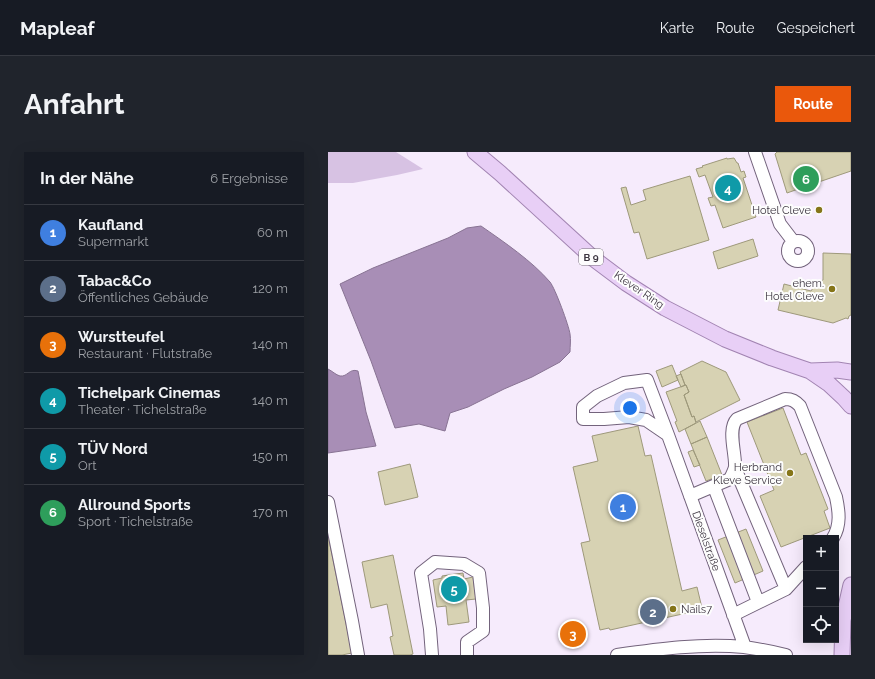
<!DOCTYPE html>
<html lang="de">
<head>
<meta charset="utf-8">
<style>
	body { margin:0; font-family:Raleway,sans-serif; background:#20242c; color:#f1f3f6 }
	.controls { position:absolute; right:12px; bottom:12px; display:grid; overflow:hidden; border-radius:0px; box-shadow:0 4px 16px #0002 }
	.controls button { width:36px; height:36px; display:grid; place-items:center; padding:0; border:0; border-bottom:1px solid #363941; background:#171b24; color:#f1f3f6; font:20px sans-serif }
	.you { position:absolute; left:302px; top:256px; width:14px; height:14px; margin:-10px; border:3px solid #fff; border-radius:50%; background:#1a73e8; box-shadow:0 0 0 6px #1a73e833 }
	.badge { display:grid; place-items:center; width:26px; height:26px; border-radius:50%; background:#ea580c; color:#fff; font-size:13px; font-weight:700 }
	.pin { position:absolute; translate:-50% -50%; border:2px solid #fff; box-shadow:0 1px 4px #0006 }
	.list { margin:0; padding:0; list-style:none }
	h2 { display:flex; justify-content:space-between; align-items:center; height:52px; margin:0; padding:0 16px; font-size:17px }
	h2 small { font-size:13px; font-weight:400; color:#9ea1a6 }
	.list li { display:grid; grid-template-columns:26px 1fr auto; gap:12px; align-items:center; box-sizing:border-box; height:56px; padding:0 16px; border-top:1px solid #363941 }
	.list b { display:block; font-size:15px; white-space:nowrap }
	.list p { margin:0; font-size:13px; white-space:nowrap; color:#9ea1a6 }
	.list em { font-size:13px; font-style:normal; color:#9ea1a6 }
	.icon { flex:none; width:22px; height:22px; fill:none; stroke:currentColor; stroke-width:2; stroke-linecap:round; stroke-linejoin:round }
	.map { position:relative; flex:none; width:523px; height:503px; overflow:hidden; border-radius:0px }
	header { display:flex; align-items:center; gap:24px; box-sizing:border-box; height:56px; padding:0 20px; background:#171b24; border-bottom:1px solid #363941 }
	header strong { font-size:19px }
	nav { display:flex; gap:22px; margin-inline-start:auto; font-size:14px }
	.intro { display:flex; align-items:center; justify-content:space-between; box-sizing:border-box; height:96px; padding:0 24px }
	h1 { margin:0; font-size:28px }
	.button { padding:10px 18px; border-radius:0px; background:#ea580c; color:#fff; font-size:14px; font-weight:700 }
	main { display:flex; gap:24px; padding:0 24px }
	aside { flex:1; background:#171b24; border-radius:0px; box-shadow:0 4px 16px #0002 }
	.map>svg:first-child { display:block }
	.green { fill:#d7c2e3 }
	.water { fill:#a88eb6; stroke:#887393 }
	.building { fill:#d7d2b3; stroke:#9e997b }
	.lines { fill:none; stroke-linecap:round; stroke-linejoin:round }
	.minor-casing { stroke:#73637c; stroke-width:14 }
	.major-casing { stroke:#a284b2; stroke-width:17 }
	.minor { stroke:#fff; stroke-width:12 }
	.major { stroke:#e8cff6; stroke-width:15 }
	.poi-dot { fill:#857518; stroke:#fdfdfd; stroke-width:1.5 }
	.labels { text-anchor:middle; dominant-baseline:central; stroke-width:4; stroke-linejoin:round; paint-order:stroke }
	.shield { fill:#fdfdfd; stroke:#767179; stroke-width:1 }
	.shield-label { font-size:10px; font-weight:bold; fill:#3c3540 }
	.poi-label { font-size:11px; fill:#3c3540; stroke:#fdfdfd; text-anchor:end }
	.street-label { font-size:11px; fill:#3c3540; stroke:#fdfdfd }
</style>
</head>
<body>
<header>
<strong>Mapleaf</strong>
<nav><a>Karte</a><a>Route</a><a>Gespeichert</a></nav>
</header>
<div class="intro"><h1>Anfahrt</h1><a class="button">Route</a></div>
<main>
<aside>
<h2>In der Nähe<small>6 Ergebnisse</small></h2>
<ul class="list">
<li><span class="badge" style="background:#3f7fe0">1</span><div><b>Kaufland</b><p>Supermarkt</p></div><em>60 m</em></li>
<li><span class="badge" style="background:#5c6f8a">2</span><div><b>Tabac&amp;Co</b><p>Öffentliches Gebäude</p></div><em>120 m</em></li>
<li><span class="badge" style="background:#e8710a">3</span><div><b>Wurstteufel</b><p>Restaurant · Flutstraße</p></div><em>140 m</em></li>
<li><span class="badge" style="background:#0f9aa8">4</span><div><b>Tichelpark Cinemas</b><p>Theater · Tichelstraße</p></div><em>140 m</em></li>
<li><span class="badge" style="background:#0f9aa8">5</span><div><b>TÜV Nord</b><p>Ort</p></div><em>150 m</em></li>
<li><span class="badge" style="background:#2e9e5b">6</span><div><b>Allround Sports</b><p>Sport · Tichelstraße</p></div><em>170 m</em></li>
</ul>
</aside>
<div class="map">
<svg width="523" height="503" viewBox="0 0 523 503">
	<rect width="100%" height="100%" fill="#f6ebfc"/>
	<path class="green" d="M0 0H68L95 17 69 23 25 31H0Z"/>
	<path class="water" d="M153 74C176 90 204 109 222 130 227 136 241 174 242 182 243 188 242 194 242 200L232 210 204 225 176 237 140 255 122 261 117 279 91 272 67 276 43 209 12 132 45 116 120 86 139 76Z
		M0 217C4 219 8 223 12 224 20 225 21 216 30 219L38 260 48 294 0 301Z"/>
	<path class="building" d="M449 0H523V19L479 34V37L477 38H474L473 36 459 41 447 2Z
		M399 6V7L406 6 409 11H410L413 20 416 19 418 25 415 26 428 65 395 76 387 53 383 54 380 46 385 45 377 23 371 25 368 17 375 15 374 14Z
		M362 24 381 88 319 107 311 80 306 81 293 36 298 35 303 53 318 48 315 38Z
		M425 87 430 104 390 117 385 100Z
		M495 101 523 102V163L521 164 520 167 518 166 505 171 450 158 456 132 483 139 487 133 495 128Z
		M374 209 398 220 412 248 368 270 366 264 364 265 356 243 361 240 358 233H357L352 220Z
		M344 213 350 228 334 235 328 219Z
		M353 222 357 233 353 235 348 224Z
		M358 233 361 240 356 243 364 265 366 264 368 271 351 280 347 270 349 269 338 240Z
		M455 256 473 303 478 301 500 357 496 359 502 376 453 395 432 344 446 338 419 270Z
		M372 269 379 285 363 292 357 277Z
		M310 274 317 304 323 303 354 439 369 435 374 456 358 459 359 461 282 478 281 476 272 478 253 391 262 389 245 315 270 309 264 284Z
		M379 285 394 323 378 329 363 292Z
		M365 298 372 313 366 315 360 300Z
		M82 312 90 345 57 353 50 320Z
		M418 377 435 419 407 431 390 388Z
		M0 383 24 501 14 503H0Z
		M65 403 85 502 82 503H66L62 485 65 484 59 452 43 456 34 410Z
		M135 421 136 427 145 425 148 447 138 448 141 470 120 473 118 454 109 455 105 428 114 426V424Z"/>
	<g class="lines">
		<g class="minor-casing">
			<path id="minor" d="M427 0 452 72 465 89
				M460 99a10 10 0 1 1 20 0a10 10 0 1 1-20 0Z
				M340 283 318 268 301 265 276 267H255V255L269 244 296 231 319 228 340 283 417 495
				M407 316 458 437
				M386 335 430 450
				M362 344 402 327C404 323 406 319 407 315 408 302 399 277 409 267L457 247C464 247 467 249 472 254L508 345C511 359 513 373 505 386
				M0 350 24 469 30 503
				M405 463 458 437 478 415
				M104 503 102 477 93 421 107 410 136 412 151 421 155 456V479L139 490V503
				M289 503C331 497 374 491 416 495 430 497 445 500 458 503"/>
		</g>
		<g class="major-casing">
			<path id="major" d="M147 0 172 21 266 107 298 131 337 156 397 187 444 206 482 219 501 232 516 246 523 254
				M482 219 509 218 523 220
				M514 503 515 468 523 433"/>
		</g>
		<use href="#minor" class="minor"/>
		<use href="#major" class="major"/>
	</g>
	<g class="poi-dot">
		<circle cx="491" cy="58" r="4"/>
		<circle cx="504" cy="137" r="4"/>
		<circle cx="462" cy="321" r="4"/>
		<circle cx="345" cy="457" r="4"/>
	</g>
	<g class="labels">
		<rect class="shield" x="251" y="97" width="24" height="16" rx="3"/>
		<g class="shield-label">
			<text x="263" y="105">B 9</text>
		</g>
		<g class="poi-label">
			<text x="483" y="58">Hotel Cleve</text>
			<text x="496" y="131">ehem.<tspan x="496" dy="13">Hotel Cleve</tspan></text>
			<text x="454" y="315">Herbrand<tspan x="454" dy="13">Kleve Service</tspan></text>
			<text x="353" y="457" text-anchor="start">Nails7</text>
		</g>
		<g class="street-label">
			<text transform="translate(311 138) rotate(34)">Klever Ring</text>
			<text transform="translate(378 389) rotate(70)">Dieselstraße</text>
		</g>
	</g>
</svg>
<div class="controls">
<button>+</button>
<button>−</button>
<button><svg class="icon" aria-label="locate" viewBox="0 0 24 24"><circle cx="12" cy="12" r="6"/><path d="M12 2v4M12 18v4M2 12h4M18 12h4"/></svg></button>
</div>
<div class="you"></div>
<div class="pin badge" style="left:295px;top:355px;background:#3f7fe0">1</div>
<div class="pin badge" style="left:325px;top:460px;background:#5c6f8a">2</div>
<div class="pin badge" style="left:245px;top:482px;background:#e8710a">3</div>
<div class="pin badge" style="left:400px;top:36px;background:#0f9aa8">4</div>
<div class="pin badge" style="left:126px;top:437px;background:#0f9aa8">5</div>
<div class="pin badge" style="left:478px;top:27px;background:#2e9e5b">6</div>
</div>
</main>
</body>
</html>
